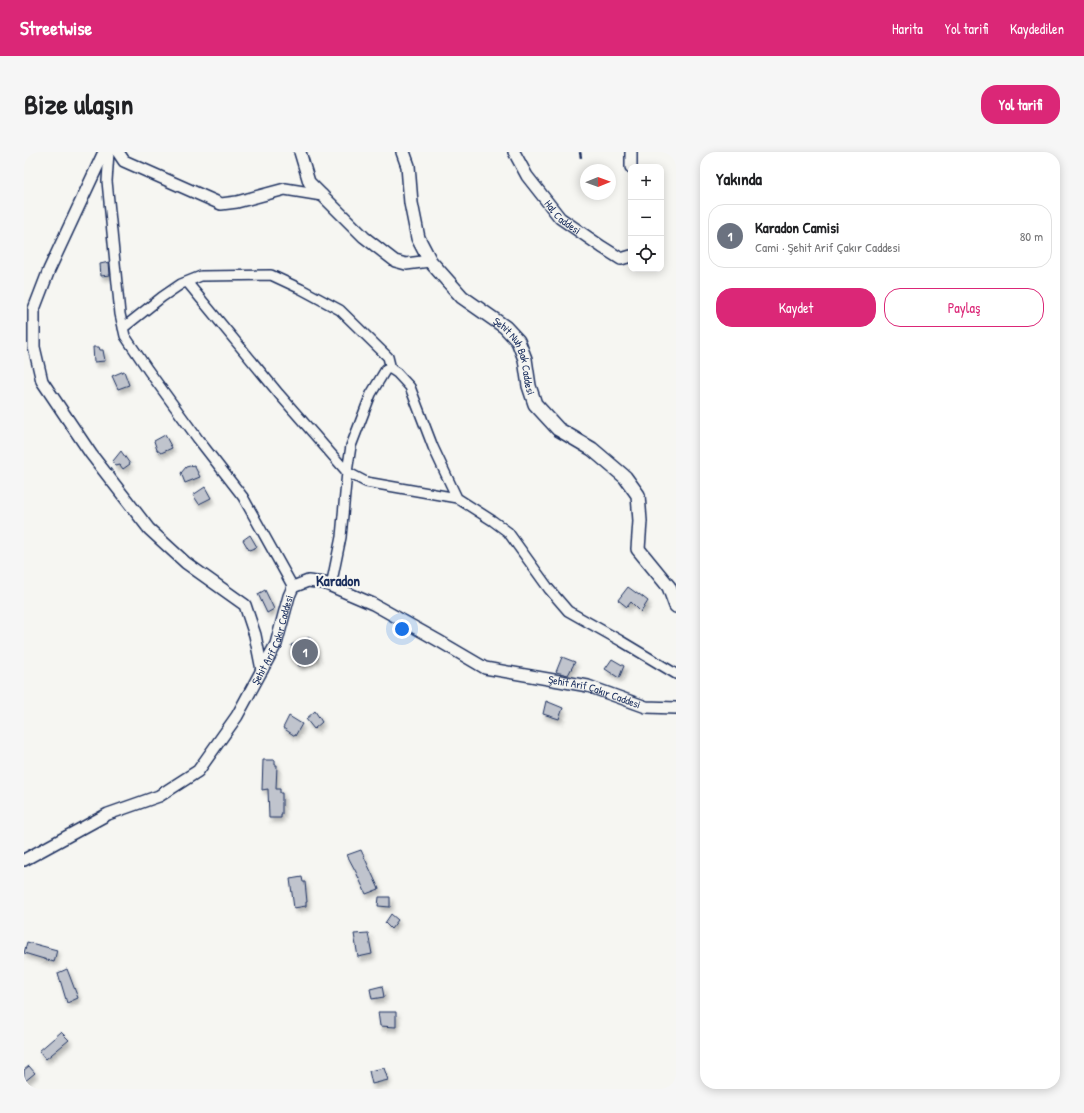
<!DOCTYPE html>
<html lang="tr">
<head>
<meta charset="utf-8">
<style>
	body { margin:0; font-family:"Patrick Hand",sans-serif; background:#f6f6f6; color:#202124 }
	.controls { position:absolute; right:12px; top:12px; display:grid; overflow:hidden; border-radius:8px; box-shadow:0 2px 10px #0003 }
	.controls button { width:36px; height:36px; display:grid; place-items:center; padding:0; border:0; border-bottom:1px solid #e0e0e0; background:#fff; color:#202124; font:20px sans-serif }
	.compass { position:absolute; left:556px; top:12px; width:36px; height:36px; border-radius:50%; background:#fff; box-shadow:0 2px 10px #0003; rotate:89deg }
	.you { position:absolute; left:378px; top:477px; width:14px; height:14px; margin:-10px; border:3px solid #fff; border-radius:50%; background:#1a73e8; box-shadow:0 0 0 6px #1a73e833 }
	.badge { display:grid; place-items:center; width:26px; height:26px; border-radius:50%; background:#db2777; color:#fff; font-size:13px; font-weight:700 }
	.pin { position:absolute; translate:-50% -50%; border:2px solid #fff; box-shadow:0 1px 4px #0006 }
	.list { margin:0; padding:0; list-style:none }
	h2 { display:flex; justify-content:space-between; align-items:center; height:52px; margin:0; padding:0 16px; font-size:17px }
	h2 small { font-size:13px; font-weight:400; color:#757577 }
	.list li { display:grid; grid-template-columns:26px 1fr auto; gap:12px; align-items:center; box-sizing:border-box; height:64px; margin:0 8px 8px; padding:0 8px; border:1px solid #e0e0e0; border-radius:16px }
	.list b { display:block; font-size:15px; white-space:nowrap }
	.list p { margin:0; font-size:13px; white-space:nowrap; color:#757577 }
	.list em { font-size:13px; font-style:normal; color:#757577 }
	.actions { display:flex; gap:8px; padding:12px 16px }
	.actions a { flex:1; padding:9px 0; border:1px solid #db2777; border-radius:16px; text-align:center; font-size:14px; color:#db2777 }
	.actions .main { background:#db2777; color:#fff }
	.icon { flex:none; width:22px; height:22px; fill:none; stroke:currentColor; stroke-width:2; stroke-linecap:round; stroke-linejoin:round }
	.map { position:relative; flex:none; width:652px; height:937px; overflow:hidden; border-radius:16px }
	header { display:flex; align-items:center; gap:24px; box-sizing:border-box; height:56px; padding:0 20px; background:#db2777; color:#fff }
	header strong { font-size:19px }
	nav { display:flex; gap:22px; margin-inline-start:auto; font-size:14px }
	.intro { display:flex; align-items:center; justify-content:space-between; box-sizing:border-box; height:96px; padding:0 24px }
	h1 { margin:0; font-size:28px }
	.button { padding:10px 18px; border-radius:16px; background:#db2777; color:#fff; font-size:14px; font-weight:700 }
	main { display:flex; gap:24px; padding:0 24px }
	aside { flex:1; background:#fff; border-radius:16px; box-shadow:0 2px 10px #0003 }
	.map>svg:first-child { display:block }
	.building { fill:#c0c4cd; stroke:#1b2f5e; filter:url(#shadow) }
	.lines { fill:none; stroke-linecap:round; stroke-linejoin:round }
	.minor-casing { stroke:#1b2f5e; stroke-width:12 }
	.tertiary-casing { stroke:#1b2f5e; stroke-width:14 }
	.secondary-casing { stroke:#1b2f5e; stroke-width:16 }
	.minor { stroke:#f6f6f2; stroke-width:9 }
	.tertiary { stroke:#f6f6f2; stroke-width:11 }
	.secondary { stroke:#f6f6f2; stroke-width:13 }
	.rail { stroke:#1b2f5e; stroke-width:2.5; stroke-dasharray:6 3; stroke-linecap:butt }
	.labels { text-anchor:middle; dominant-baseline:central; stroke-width:4; stroke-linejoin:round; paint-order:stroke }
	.street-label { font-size:11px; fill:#1b2f5e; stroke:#f6f6f2 }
	.district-label { font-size:15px; font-weight:bold; fill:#1b2f5e; stroke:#f6f6f2 }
</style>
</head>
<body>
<header>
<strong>Streetwise</strong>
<nav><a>Harita</a><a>Yol tarifi</a><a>Kaydedilen</a></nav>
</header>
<div class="intro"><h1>Bize ulaşın</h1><a class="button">Yol tarifi</a></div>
<main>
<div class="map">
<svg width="652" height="937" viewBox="0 0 652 937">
	<defs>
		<filter id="shadow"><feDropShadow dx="2.5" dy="4" stdDeviation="2" flood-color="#0004"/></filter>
	</defs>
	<rect width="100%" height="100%" fill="#f6f6f2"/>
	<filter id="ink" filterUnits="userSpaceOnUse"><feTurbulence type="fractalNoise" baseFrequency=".025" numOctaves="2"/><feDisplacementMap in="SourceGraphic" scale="8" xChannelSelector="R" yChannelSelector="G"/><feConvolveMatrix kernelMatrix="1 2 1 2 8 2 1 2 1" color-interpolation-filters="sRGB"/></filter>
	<g filter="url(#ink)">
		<path class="building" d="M85 110 86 123 77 124 76 112Z
			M69 195H75L76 198H79L81 209 70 210Z
			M100 219 105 233 94 237 88 224Z
			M141 283 148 296 137 301 133 298 130 289Z
			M97 299 106 312 99 317 96 313 92 314 89 309Z
			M170 313 176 325 161 331 157 321 162 315Z
			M181 335 187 346 175 352 169 343Z
			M226 383 233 395 225 398 219 388Z
			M604 435 615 443V442L624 449 617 460 607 450 603 455 594 448Z
			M241 438 250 457 243 461 234 442Z
			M286 485 294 506 275 514 267 493Z
			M538 505 551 510 544 523 532 520Z
			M588 507 600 514 595 526 581 517Z
			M522 549 539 556 535 567 519 562Z
			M291 559 298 570 290 577 282 567Z
			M265 564 278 572 271 584 259 576Z
			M239 608H251V613H253L252 637H256V641H258V662H257V666H245L244 637 238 638Z
			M337 698 355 737 342 742 332 720 323 703Z
			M278 725 279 730H281L283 750H282V754L270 756 266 727Z
			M355 745H366V755L354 754Z
			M367 762 374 768 367 777 361 771Z
			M344 781 348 802 334 805 330 782Z
			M3 790 33 798 30 810 0 801Z
			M43 817 54 846 43 851 34 821Z
			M358 834 360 845 348 847 346 837Z
			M354 860H372V875L356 874Z
			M37 880 45 888 22 907 15 899Z
			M5 914 11 921 0 930V918Z
			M360 916 364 928 348 932 345 919Z"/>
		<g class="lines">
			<g class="minor-casing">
				<path id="minor" d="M85 0 83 29 96 162 101 184 124 218 174 287 219 345 269 435
					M163 130 255 242 323 320 342 330 433 346
					M99 176 138 145 157 132 177 124 247 123 277 137 316 158 364 205 367 217
					M307 434 317 385 323 320 327 294 347 242 362 217H367L373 221 386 235 409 295 433 346 469 369 484 380 525 437 544 459 597 489 652 522"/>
			</g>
			<g class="tertiary-casing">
				<g id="tertiary">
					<path d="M80 0 25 118 10 157V195L18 229 67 302 125 377 162 411 221 453 231 483 238 518"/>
					<path d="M94 0 100 9 197 52 213 50 261 37 298 43"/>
					<path d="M276 0 285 30 340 85 371 109 382 112 406 109"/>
					<path id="s1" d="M490 0 503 24 536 66 578 95 597 107 607 104"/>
					<path d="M607 0V15"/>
					<path id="s2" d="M0 708 84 662 135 644 174 619 213 564 252 492 265 444 269 435 284 429 300 431 349 452 415 489 461 516 564 534 622 555 652 556"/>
				</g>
			</g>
			<g class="secondary-casing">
				<g id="secondary">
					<path id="s3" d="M379 0 384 14 387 51 394 86 406 109 438 145 481 175 494 189 501 207 505 234 511 252 534 277 568 297 601 325 614 343 616 369 614 397 645 435 652 454"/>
				</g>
			</g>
			<use href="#minor" class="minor"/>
			<use href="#tertiary" class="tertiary"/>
			<use href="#secondary" class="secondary"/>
			<path class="rail" d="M556 0 557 6"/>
		</g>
	</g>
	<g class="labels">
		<g class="street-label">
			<text stroke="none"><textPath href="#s1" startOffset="82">Hal Caddesi</textPath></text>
			<text stroke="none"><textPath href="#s3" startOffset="245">Şehit Nuh Bak Caddesi</textPath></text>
			<text stroke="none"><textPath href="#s2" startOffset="348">Şehit Arif Çakır Caddesi</textPath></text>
			<text stroke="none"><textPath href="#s2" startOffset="732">Şehit Arif Çakır Caddesi</textPath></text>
		</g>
		<g class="district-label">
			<text x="314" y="428">Karadon</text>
		</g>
	</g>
</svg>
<div class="controls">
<button>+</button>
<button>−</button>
<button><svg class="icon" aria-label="locate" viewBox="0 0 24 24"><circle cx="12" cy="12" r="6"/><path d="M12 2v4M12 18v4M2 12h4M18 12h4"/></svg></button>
</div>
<svg class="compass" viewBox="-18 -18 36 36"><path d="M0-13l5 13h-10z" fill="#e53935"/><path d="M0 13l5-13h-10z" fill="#757577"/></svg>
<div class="you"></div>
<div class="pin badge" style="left:281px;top:500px;background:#6b7280">1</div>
</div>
<aside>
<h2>Yakında<small></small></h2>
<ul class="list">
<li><span class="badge" style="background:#6b7280">1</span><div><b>Karadon Camisi</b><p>Cami · Şehit Arif Çakır Caddesi</p></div><em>80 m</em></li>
</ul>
<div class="actions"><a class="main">Kaydet</a><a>Paylaş</a></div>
</aside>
</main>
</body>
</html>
